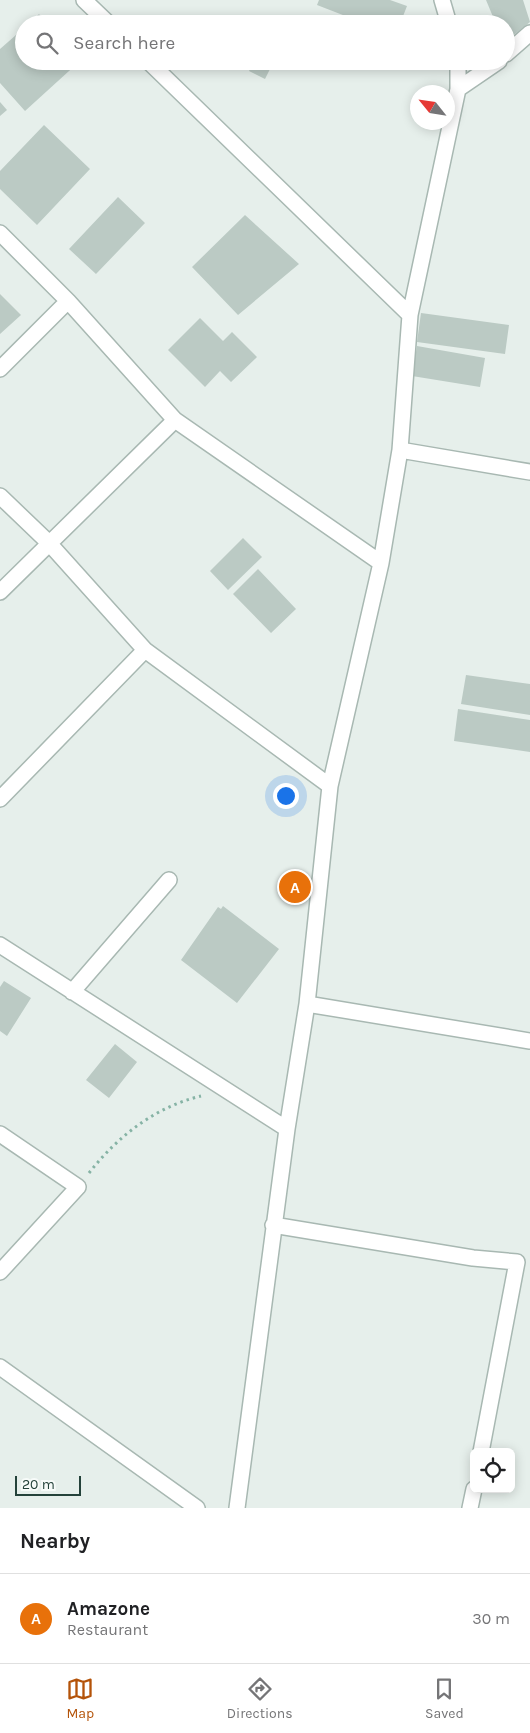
<!DOCTYPE html>
<html lang="en">
<head>
<meta charset="utf-8">
<style>
	body { margin:0; font-family:Karla,sans-serif; background:#f6f6f6; color:#202124 }
	.controls { position:absolute; right:15px; bottom:15px; display:grid; overflow:hidden; border-radius:8px; box-shadow:0 2px 12px #0003 }
	.controls button { width:45px; height:45px; display:grid; place-items:center; padding:0; border:0; border-bottom:1px solid #e0e0e0; background:#fff; color:#202124; font:25px sans-serif }
	.compass { position:absolute; left:410px; top:85px; width:45px; height:45px; border-radius:50%; background:#fff; box-shadow:0 2px 12px #0003; rotate:300deg }
	.scale { position:absolute; left:15px; bottom:12px; width:66px; box-sizing:border-box; padding-left:5px; border:2px solid #24423a; border-top:0; font-size:14px; line-height:18px; white-space:nowrap; color:#24423a; -webkit-text-stroke:4px #f7fbf9; paint-order:stroke }
	.you { position:absolute; left:285px; top:795px; width:18px; height:18px; margin:-12px; border:4px solid #fff; border-radius:50%; background:#1a73e8; box-shadow:0 0 0 8px #1a73e833 }
	.badge { display:grid; place-items:center; width:32px; height:32px; border-radius:50%; background:#b45309; color:#fff; font-size:16px; font-weight:700 }
	.pin { position:absolute; translate:-50% -50%; border:2px solid #fff; box-shadow:0 1px 5px #0006 }
	.list { margin:0; padding:0; list-style:none }
	h2 { display:flex; justify-content:space-between; align-items:center; height:65px; margin:0; padding:0 20px; font-size:21px }
	h2 small { font-size:16px; font-weight:400; color:#757577 }
	.list li { display:grid; grid-template-columns:32px 1fr auto; gap:15px; align-items:center; box-sizing:border-box; height:90px; padding:0 20px; border-top:1px solid #e0e0e0 }
	.list b { display:block; font-size:19px; white-space:nowrap }
	.list p { margin:0; font-size:16px; white-space:nowrap; color:#757577 }
	.list em { font-size:16px; font-style:normal; color:#757577 }
	.icon { flex:none; width:28px; height:28px; fill:none; stroke:currentColor; stroke-width:2; stroke-linecap:round; stroke-linejoin:round }
	.map { position:relative; flex:none; width:530px; height:1508px; overflow:hidden }
	.search { position:absolute; background:#fff; box-shadow:0 2px 12px #0003; left:15px; right:15px; top:15px; height:55px; display:flex; align-items:center; gap:12px; box-sizing:border-box; padding:0 18px; border-radius:28px; color:#757577; font-size:19px }
	.sheet { height:155px; background:#fff }
	nav { display:flex; justify-content:space-around; align-items:center; box-sizing:border-box; height:70px; border-top:1px solid #e0e0e0; background:#fff; font-size:14px; color:#757577 }
	nav a { display:grid; justify-items:center; gap:2px }
	nav .on { color:#b45309 }
	.map>svg:first-child { display:block }
	.building { fill:#bbcac4 }
	.lines { fill:none; stroke-linecap:round; stroke-linejoin:round }
	.street-casing { stroke:#a8b8b2; stroke-width:18 }
	.path { stroke:#86b3a5; stroke-width:3; stroke-dasharray:2.5 4; stroke-linecap:butt }
	.street { stroke:#fff; stroke-width:15 }
</style>
</head>
<body>
<div class="map">
<svg width="530" height="1508" viewBox="0 0 530 1508">
	<rect width="100%" height="100%" fill="#e6efeb"/>
	<path class="building" d="M319 0H390L407 6 400 24H366L317 5Z
		M486 0H523L530 22 506 41V24H496Z
		M39 14 47 24H28Z
		M276 16 293 24H272Z
		M24 28V61H80L25 111 0 83V49Z
		M254 61H274L265 79 249 71Z
		M0 102 7 110 0 116Z
		M44 125 90 169 37 225 0 189V171Z
		M118 197 145 223 96 274 69 249Z
		M245 215 299 264 238 315 192 267Z
		M0 294 21 315 0 334Z
		M421 313 509 325 505 354 417 342Z
		M200 318 223 341 232 332 257 357 231 382 220 371 205 387 168 350Z
		M417 346 485 358 480 387 412 376Z
		M243 538 262 557 228 590 210 571Z
		M258 569 296 609 271 633 233 594Z
		M466 675 530 684V715L461 704Z
		M458 709 530 720V752L454 741Z
		M223 906 279 949 237 1003 181 960 218 907 221 909Z
		M4 981 31 998 7 1036 0 1031V987Z
		M115 1044 137 1062 109 1098 86 1080Z"/>
	<g class="lines">
		<g class="street-casing">
			<path id="street" d="M84 0 109 24
				M442 0 449 24
				M506 54 530 33
				M148 61 410 315
				M458 89 499 61
				M0 233 68 301 175 420 381 563
				M0 369 68 301
				M400 450 530 472
				M0 496 48 542 145 650 330 786
				M0 592 175 420
				M0 799 145 650
				M0 945 287 1129
				M72 992 169 880
				M307 1004 530 1041
				M0 1134 78 1187 0 1272
				M273 1225 473 1258 517 1262 481 1452
				M0 1367 197 1508
				M237 1508 287 1129 307 1004 330 786 381 563 400 450 410 315 458 89V61
				M470 1508 474 1489"/>
		</g>
		<path class="path" d="M89 1173C118 1136 155 1107 201 1096"/>
		<use href="#street" class="street"/>
	</g>
</svg>
<div class="controls">
<button><svg class="icon" aria-label="locate" viewBox="0 0 24 24"><circle cx="12" cy="12" r="6"/><path d="M12 2v4M12 18v4M2 12h4M18 12h4"/></svg></button>
</div>
<svg class="compass" viewBox="-18 -18 36 36"><path d="M0-13l5 13h-10z" fill="#e53935"/><path d="M0 13l5-13h-10z" fill="#757577"/></svg>
<div class="scale">20 m</div>
<div class="you"></div>
<div class="pin badge" style="left:295px;top:887px;background:#e8710a">A</div>
<div class="search"><svg class="icon" aria-label="search" viewBox="0 0 24 24"><circle cx="10" cy="10" r="6"/><path d="M15 15l6 6"/></svg>Search here</div>
</div>
<section class="sheet">
<h2>Nearby<small></small></h2>
<ul class="list">
<li><span class="badge" style="background:#e8710a">A</span><div><b>Amazone</b><p>Restaurant</p></div><em>30 m</em></li>
</ul>
</section>
<nav>
<a class="on"><svg class="icon" aria-label="map" viewBox="0 0 24 24"><path d="M3 6l6-2 6 2 6-2v14l-6 2-6-2-6 2zM9 4v14M15 6v14"/></svg>Map</a>
<a><svg class="icon" aria-label="directions" viewBox="0 0 24 24"><path d="M12 3l9 9-9 9-9-9zM9 14v-3h6M13 9l2 2-2 2"/></svg>Directions</a>
<a><svg class="icon" aria-label="saved" viewBox="0 0 24 24"><path d="M7 4h10v16l-5-4-5 4z"/></svg>Saved</a>
</nav>
</body>
</html>
